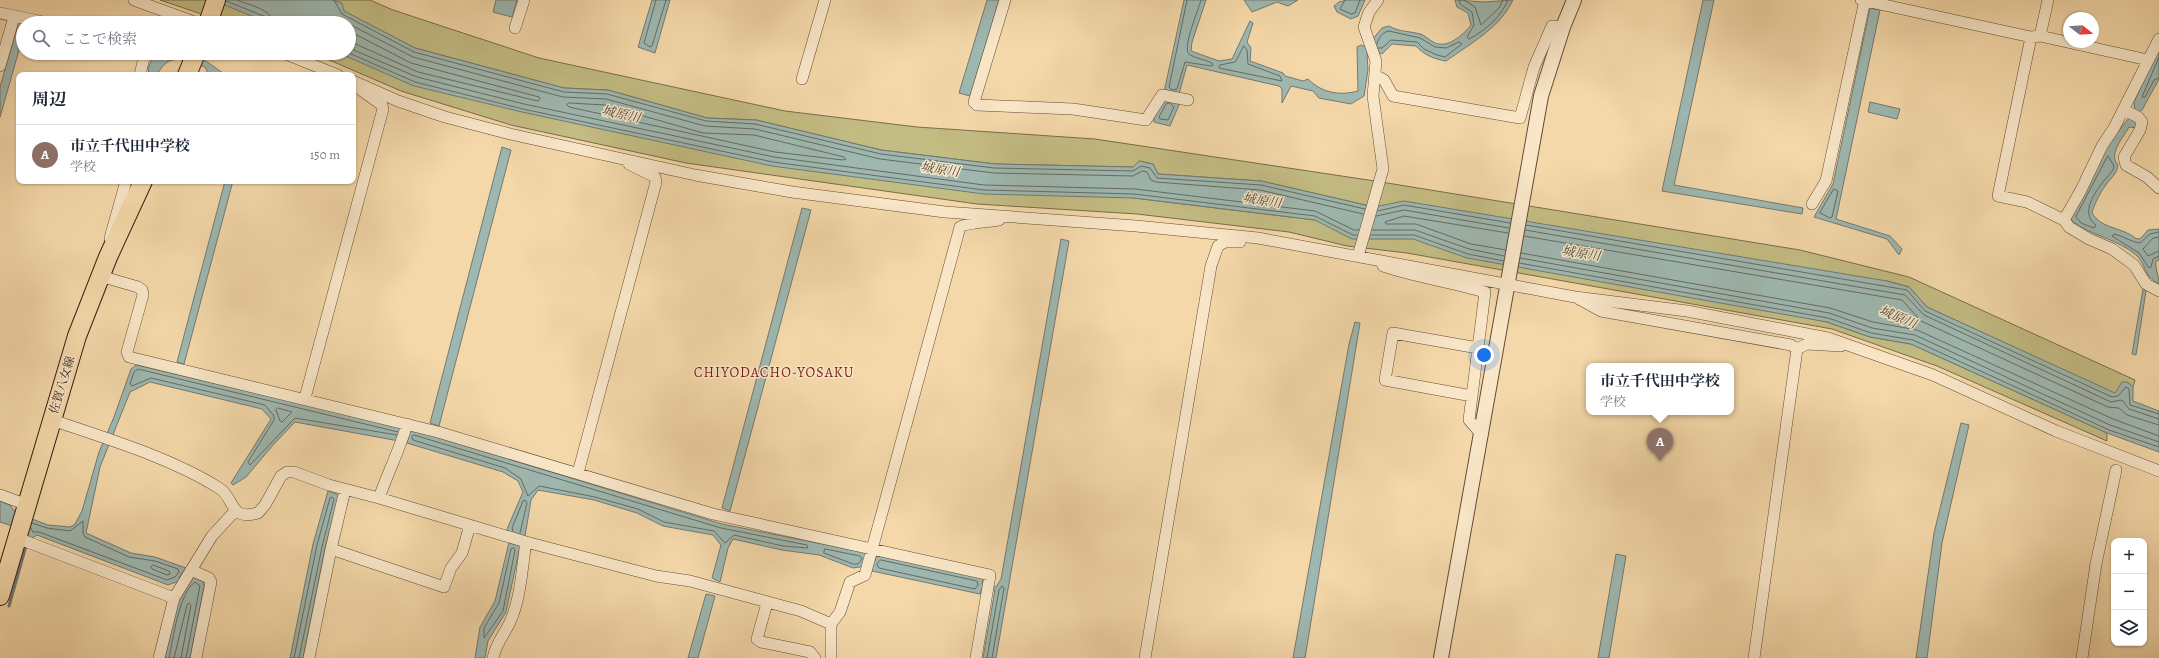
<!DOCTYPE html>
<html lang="ja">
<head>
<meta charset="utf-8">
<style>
	body { margin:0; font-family:Alegreya,"Noto Serif JP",serif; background:#f2f2f3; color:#1f2937 }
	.controls { position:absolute; right:12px; bottom:12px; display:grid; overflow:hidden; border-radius:8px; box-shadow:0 1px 3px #0004 }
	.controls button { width:36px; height:36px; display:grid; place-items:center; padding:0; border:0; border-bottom:1px solid #e0e1e3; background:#fff; color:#1f2937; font:20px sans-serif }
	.compass { position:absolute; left:2063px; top:12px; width:36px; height:36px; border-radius:50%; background:#fff; box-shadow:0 1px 3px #0004; rotate:107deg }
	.you { position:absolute; left:1484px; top:355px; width:14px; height:14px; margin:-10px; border:3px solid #fff; border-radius:50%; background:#1a73e8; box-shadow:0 0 0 6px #1a73e833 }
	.badge { display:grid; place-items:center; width:26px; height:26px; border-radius:50%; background:#8f2418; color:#fff; font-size:13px; font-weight:700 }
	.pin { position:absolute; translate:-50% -33px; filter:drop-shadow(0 1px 2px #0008) }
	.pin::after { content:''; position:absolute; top:21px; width:14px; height:12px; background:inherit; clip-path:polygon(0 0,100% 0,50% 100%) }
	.popup { position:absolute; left:1586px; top:363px; width:148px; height:52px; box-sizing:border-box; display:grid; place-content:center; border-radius:8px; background:#fff; filter:drop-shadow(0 1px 3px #0005); font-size:13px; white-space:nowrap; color:#747a83 }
	.popup b { font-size:15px; color:#1f2937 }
	.popup::after { content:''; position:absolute; left:50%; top:100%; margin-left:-8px; border:8px solid transparent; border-top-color:#fff }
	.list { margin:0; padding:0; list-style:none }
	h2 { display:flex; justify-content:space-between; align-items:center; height:52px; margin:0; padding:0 16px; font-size:17px }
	h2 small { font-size:13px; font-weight:400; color:#747a83 }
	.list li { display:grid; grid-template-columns:26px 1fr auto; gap:12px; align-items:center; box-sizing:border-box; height:60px; padding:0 16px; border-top:1px solid #e0e1e3 }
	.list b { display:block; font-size:15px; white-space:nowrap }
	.list p { margin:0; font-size:13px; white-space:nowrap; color:#747a83 }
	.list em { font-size:13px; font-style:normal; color:#747a83 }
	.icon { flex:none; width:22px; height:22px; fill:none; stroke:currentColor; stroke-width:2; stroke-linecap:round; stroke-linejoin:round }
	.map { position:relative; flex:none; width:2159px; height:658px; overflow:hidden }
	.search { position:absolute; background:#fff; box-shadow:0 1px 3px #0004; left:16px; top:16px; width:340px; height:44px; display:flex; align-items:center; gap:10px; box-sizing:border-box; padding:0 14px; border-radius:22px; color:#747a83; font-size:15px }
	.panel { position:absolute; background:#fff; box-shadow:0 1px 3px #0004; left:16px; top:72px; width:340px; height:112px; border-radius:8px }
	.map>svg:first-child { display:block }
	.green { fill:#c3bc83; stroke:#7a6c4b }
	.water { fill:#9eb8b1; stroke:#727a72 }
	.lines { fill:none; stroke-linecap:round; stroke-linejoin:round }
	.shore { stroke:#686a62; stroke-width:1 }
	.stream { stroke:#727a72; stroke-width:3 }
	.minor-casing { stroke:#624b38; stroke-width:12 }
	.tertiary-casing { stroke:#624b38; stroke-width:16 }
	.primary-casing { stroke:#311c13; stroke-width:20 }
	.minor { stroke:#f8e6c7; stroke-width:11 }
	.tertiary { stroke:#f8e6c7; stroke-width:14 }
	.primary { stroke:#f4d8a9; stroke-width:18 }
	.labels { text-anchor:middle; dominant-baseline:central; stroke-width:3; stroke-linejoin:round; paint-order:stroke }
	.street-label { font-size:12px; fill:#311c13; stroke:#f8e6c7 }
	.water-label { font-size:13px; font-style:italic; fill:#524b42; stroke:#f8e6c7 }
	.quarter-label { font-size:14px; letter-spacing:1px; fill:#7a1f14; stroke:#f8e6c7 }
</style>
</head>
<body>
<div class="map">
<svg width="2159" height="658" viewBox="0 0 2159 658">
	<rect width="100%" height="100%" fill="#f4d8a9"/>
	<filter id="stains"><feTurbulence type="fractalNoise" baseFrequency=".005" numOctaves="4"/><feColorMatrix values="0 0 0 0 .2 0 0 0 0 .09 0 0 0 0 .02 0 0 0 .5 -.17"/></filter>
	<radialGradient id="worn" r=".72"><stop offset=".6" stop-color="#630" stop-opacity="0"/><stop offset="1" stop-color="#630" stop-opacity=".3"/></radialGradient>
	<path class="green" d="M160 0H234L300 23H228Z
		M321 0H370L393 10 539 58 785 111 917 127 1095 139 1375 181 1800 250 1909 277 2135 380 2133 387 2127 382 2115 394 1927 307 1909 287 1887 281 1840 282 1374 207 1261 181 1158 174 1153 164 1139 161 1133 167 995 164 881 150 756 120 707 118 608 90 564 88 415 48 343 11 332 0Z
		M313 53H349L413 76 1098 189 1134 198 1423 233 1827 322 1870 337 1911 344 2107 433V441L1937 366 1832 329 1407 253 1347 246 1289 232 1137 214 977 204 686 163 511 125 401 91Z"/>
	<path class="water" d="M213 0H332L342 3 344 11 415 48 564 88 608 90 707 118 756 120 881 150 995 164 1133 167 1139 161 1153 164 1158 174 1261 181 1374 207 1404 201 1887 281 1909 287 1927 307 2115 393 2122 382H2127L2133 387V401L2159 411V452L2107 433 1911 344 1870 337 1827 322 1467 258 1413 239H1352L1315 220 1134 198 984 194 772 166 522 112 414 86 339 53H349V23H268Z
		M496 0H517L512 17 493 12Z
		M652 0H670L655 53 638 47Z
		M987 0H999L970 96 959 93Z
		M1184 0H1206L1192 42 1191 51 1219 61 1232 59 1250 21 1253 23 1247 42 1251 48 1250 61 1283 73 1285 76 1303 81 1308 79C1322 93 1339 96 1358 91L1357 47 1361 45 1366 47 1382 28 1389 26C1399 32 1410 31 1420 34 1425 35 1429 40 1433 42 1447 50 1463 35 1471 25L1468 13 1457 7 1455 0 1484 2 1513 0C1500 28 1471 43 1446 61 1434 59 1424 55 1416 46L1392 44 1382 54 1375 51 1367 54 1368 70 1364 96 1351 104 1319 98 1313 91 1291 86 1282 103V89L1279 86 1187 65 1177 101 1179 105 1170 126 1154 122C1153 111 1165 104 1164 92Z
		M1244 0H1298L1288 6 1277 2 1252 12Z
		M1347 0H1365L1358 16 1351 19 1337 12 1334 6 1339 2Z
		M1703 0H1714L1674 185 1803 208 1802 214 1662 191Z
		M1870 8 1880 10 1836 219 1890 236 1902 249 1899 255 1887 239 1814 217 1833 184Z
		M19 21 23 23V36L0 117V87Z
		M2159 48V79L2142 110 2138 112 2136 128 2129 127C2123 138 2108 154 2118 165 2117 173 2113 176 2108 182 2102 189 2094 204 2092 213 2100 227 2116 227 2129 234 2134 236 2134 239 2140 239L2148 230 2159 229V260L2156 261C2155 270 2159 275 2159 284 2142 275 2147 265 2136 255 2118 239 2091 236 2072 221L2071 216 2110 141 2135 111 2134 102Z
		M155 53C166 53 183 50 193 54 205 59 215 68 226 75H213L208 73 205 67C185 60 169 51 157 75H149L148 68Z
		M1870 102 1900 109 1897 119 1868 112Z
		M502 147 511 150 439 426 430 423Z
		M225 181H233L184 364 177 362Z
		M802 208 811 210 730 511 722 508Z
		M1061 239 1069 241 996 658H983L995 590 982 588 980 594 872 571 873 565 853 568 819 555 782 550 733 539 728 548 720 582 712 578 721 545 713 535 663 526 637 513 594 500 538 490 531 500 525 536 522 537 506 612 488 641 485 658H475L480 627 495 601 511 534 507 529 523 492 518 481 503 472 407 443 408 437 399 441 295 422 273 445 246 477 233 485 231 483 271 419 262 409 150 382 130 392 100 467 86 533 131 553 155 557 186 568 179 577 188 583 194 576 203 582 204 586 190 658H165L178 602 185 587 176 582 168 585 37 535 32 538 27 536 28 531 0 522V501L10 505 16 513 48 525 70 527 75 524 82 511 99 452 114 417 131 369 136 365 400 427 409 433 413 430 722 524 867 553 866 559 875 561 876 555 983 578 982 584 996 587 1001 579Z
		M2143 289 2146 291 2136 355 2132 354Z
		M1355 322 1360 323 1305 658H1293L1349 344Z
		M1961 423 1969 425 1942 543 1927 658H1916L1934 533Z
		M328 491 339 495 325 548 303 658H290L313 544Z
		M1616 554 1626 556 1609 658H1598Z
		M706 594 715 596 698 658H688Z"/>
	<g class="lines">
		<path class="shore" d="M237 0C248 5 273 9 273 23
			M334 0 342 14 414 52 564 92 607 94 706 121 755 124 881 154 994 168 1133 171 1141 166 1150 168 1157 178 1261 185 1365 209
			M656 0 644 43 650 47 652 46 666 0
			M1187 0 1169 87 1172 90 1177 89 1185 62 1211 66 1213 65 1212 63C1206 60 1194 58 1189 54 1182 47 1199 9 1201 0
			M1345 0 1340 9 1351 14 1355 13 1360 0
			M1459 0 1460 4 1472 12 1474 25 1467 37 1469 39C1486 30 1501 17 1508 0
			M1464 0 1475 7 1481 25 1499 8 1503 0
			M226 1 266 17 268 23
			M349 24 413 57 563 97 606 99 705 126 755 129 880 159 994 173 1133 176 1142 171 1147 172 1151 180 1156 182 1260 190 1363 214
			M349 31 411 63 539 97 540 99 538 101 525 98 418 72 349 41
			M1377 44C1378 38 1383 32 1389 31L1420 38 1435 47 1446 48 1459 42 1462 44 1445 57 1437 55 1424 49 1417 42 1391 40 1382 48H1378
			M1244 46 1247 50 1248 64 1280 76 1282 81 1219 68 1220 65 1235 62Z
			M349 48 417 77 524 104 774 157 984 185 1135 189 1315 211 1354 230H1359
			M349 53 415 82 523 109 773 162 984 190 1134 194 1315 216 1353 235H1357
			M2159 57 2142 97H2145L2154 80 2159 78
			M569 103 605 105 703 133 754 135 844 157 846 159 843 160 775 152 569 107 567 105Z
			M1170 103 1174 107 1168 120 1160 119 1159 117 1166 104Z
			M2108 156 2114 166 2113 170C2102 183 2076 211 2096 225L2094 228 2081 223 2076 217Z
			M1834 189 1838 191 1832 217 1830 218 1820 213Z
			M1378 211 1404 205 1510 223
			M1376 216 1404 210 1509 228
			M1526 225 1907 290 1925 311 2112 397 2118 396 2126 387 2129 389 2130 405 2159 414
			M1372 230H1415L1469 249 1504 256
			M1525 230 1905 295 1924 315 2111 402 2122 400 2129 409 2159 419
			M2159 232 2150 234 2140 243C2131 242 2123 236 2114 234L2112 236 2139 253 2149 268 2151 267 2153 259 2159 256
			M1371 235H1414L1468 254 1504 261
			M1524 236 1902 300 1921 321 2108 407 2119 408 2127 415 2159 425
			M2159 237 2153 238 2143 249 2148 256 2159 251
			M1506 250 1471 244 1416 224H1386L1385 222 1404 216 1508 233
			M1521 253 1830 308 1873 322 1917 330 2113 419 2159 436
			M1520 258 1829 313 1872 328 1915 335 2110 425 2159 442
			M1519 263 1828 318 1871 333 1913 340 2109 430 2159 447
			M278 408 292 412 282 422 280 421 276 410Z
			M397 435 295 418 250 465 248 462 274 420V416L265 405 151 378 132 386 130 384 134 372 138 369 398 432
			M414 435 721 528 807 545 808 548 783 546 734 535 725 543 714 531 664 522 638 509 595 497 539 486 528 496 521 479 505 468 413 440 412 437Z
			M31 528 33 532H39L167 580 175 577 179 572 178 569 155 561 129 557 85 537 83 533V521L70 531 47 528 32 523
			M513 531 512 528 523 501 525 500 527 503 520 533
			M514 548 515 550 503 611 484 638V628L499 603 511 549Z
			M825 549 860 556 862 559 858 564H853L824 553Z
			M881 560 977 581 978 585 975 589 879 568 877 564Z
			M153 565 169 571 170 574 167 575 152 569 151 567Z
			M169 658C173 639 179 593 195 582L200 586 186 658
			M174 658 187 605 189 603 191 605 181 658
			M294 658 317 545 330 498 332 497 334 499 322 547 299 658
			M987 658 999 590 1002 586 1004 588 992 658"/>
		<path class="stream" d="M9 606 26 546"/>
		<g class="minor-casing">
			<path id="minor" d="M134 0 197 23
				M1005 0 974 102 977 105 1073 109 1146 120 1162 95 1188 100
				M1861 0 2031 37 2040 36 2148 60
				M0 13 48 23
				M164 23H180
				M515 28 524 0
				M2040 36 2048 0
				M2031 37 1998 196 2027 202 2064 220 2069 227 2089 239 2112 249 2134 265 2146 284 2159 291
				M283 53 338 75
				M0 66 14 17
				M140 75 145 53
				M1375 75 1384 80 1393 96 1520 118 1534 67 1552 26 1563 27
				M802 79 825 0
				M353 81 398 101 445 117 510 134 695 175 792 192 945 212 1136 226 1258 238 1575 297 1687 311 1828 338 1933 375 2056 431 2159 471
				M2124 110 2138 117 2142 122 2140 130 2124 157 2126 165 2147 177 2159 188
				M1812 204 1826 181 1865 0
				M2064 220 2081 190 2102 146 2114 128 2159 39
				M110 238 126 181
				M1358 256 1383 169 1373 96 1376 61 1364 27 1369 12 1378 0
				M1383 266C1416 277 1451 282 1485 292L1469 420 1482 435
				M100 276 138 287 142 290 143 295 127 352 129 357 438 432 713 514 990 575 976 658
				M1579 299 1601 311 1791 345 1797 349
				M1472 396 1385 380 1393 333 1478 348
				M305 398 383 109 382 105 361 90
				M52 420C106 438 171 458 219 488 236 499 228 521 258 513L265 505 281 476 287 472H294L329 485 379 498 526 542 656 576 690 581 801 611 831 624
				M578 473 656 182 655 177 629 164
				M0 495 27 505
				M379 498C388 472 400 449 407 424
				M17 538 174 598
				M331 549 444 587 451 568 462 553 470 525
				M191 570 209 578 211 582 196 658
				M767 603 757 639 761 642 810 652 815 658
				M159 658 174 598 212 536 235 511
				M309 658 331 549 345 490
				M493 658C496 643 504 635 510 622 521 598 522 567 526 542
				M831 658V624L840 612 850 582 865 575 960 227C965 223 990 222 999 220
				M1145 658 1211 266 1218 246 1225 242H1240
				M1754 658 1797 349 1807 344 1841 346
				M2082 658 2096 564 2116 470"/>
		</g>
		<g class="tertiary-casing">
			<path id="tertiary" d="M1441 658 1541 96 1563 27 1574 0"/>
		</g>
		<g class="primary-casing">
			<path id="primary" d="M208 23 216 0
				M187 75 196 53
				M0 596 77 336 108 257 143 181"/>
		</g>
		<use href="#minor" class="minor"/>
		<use href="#tertiary" class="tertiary"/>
		<use href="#primary" class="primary"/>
	</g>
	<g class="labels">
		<g class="street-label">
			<text transform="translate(62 385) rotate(-73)">佐賀八女線</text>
		</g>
		<g class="water-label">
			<text transform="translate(621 114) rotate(12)">城原川</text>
			<text transform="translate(940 169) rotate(9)">城原川</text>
			<text transform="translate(1262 200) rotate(9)">城原川</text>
			<text transform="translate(1581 253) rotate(9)">城原川</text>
			<text transform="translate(1898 317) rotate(23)">城原川</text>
		</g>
		<g class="quarter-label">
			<text x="774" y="372">CHIYODACHO-YOSAKU</text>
		</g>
	</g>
	<rect width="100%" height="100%" filter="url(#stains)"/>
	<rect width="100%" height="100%" fill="url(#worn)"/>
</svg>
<div class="controls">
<button>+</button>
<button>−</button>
<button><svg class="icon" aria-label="layers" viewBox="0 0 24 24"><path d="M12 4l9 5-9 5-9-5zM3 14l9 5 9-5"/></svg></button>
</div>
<svg class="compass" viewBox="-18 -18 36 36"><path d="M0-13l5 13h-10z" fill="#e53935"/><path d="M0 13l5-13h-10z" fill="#747a83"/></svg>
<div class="you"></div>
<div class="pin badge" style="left:1660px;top:461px;background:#8d6e63">A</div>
<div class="popup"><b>市立千代田中学校</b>学校</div>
<div class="search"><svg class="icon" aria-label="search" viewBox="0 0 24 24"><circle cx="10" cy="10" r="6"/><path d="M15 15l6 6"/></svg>ここで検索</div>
<section class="panel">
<h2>周辺<small></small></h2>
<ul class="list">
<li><span class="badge" style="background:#8d6e63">A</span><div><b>市立千代田中学校</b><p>学校</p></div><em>150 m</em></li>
</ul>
</section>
</div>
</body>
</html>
